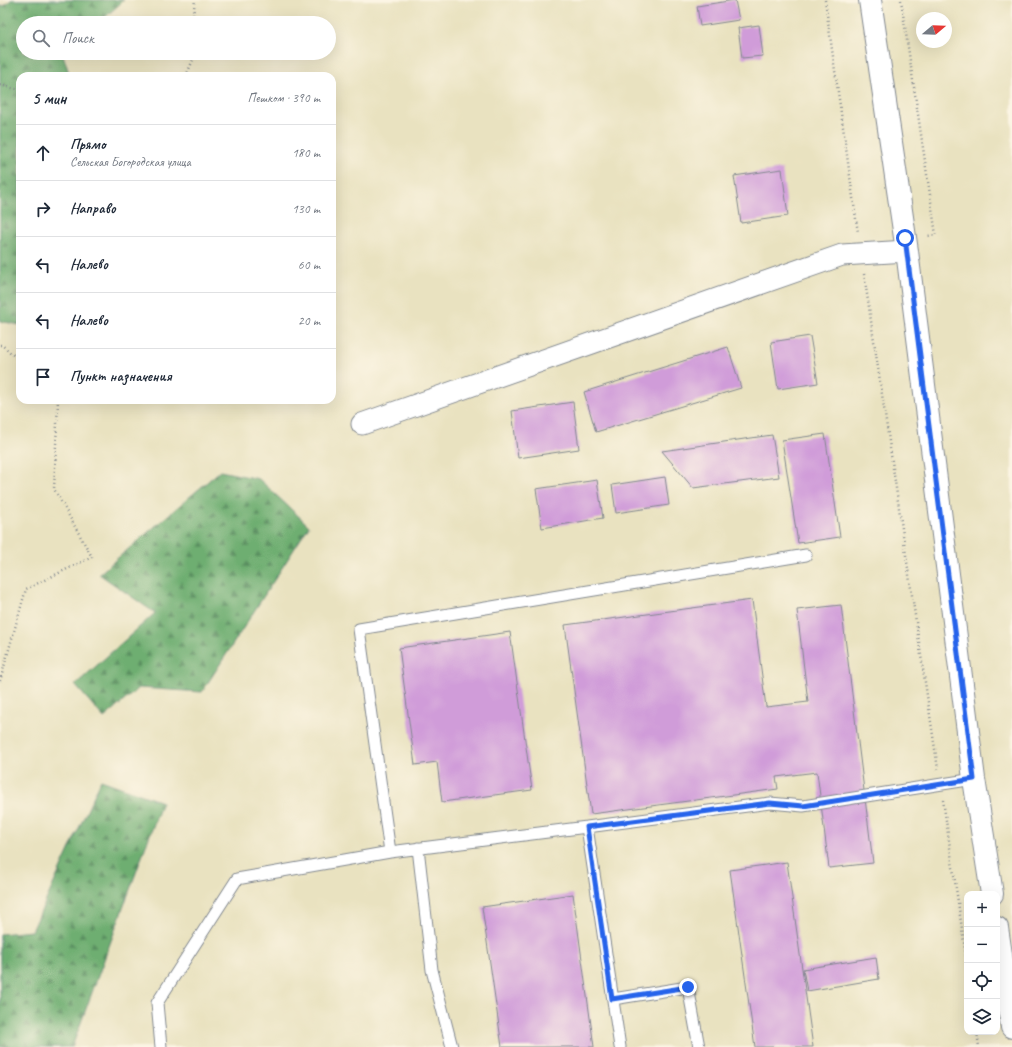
<!DOCTYPE html>
<html lang="ru">
<head>
<meta charset="utf-8">
<style>
	body { margin:0; font-family:Caveat,sans-serif; background:#f2f2f3; color:#1f2937 }
	.controls { position:absolute; right:12px; bottom:12px; display:grid; overflow:hidden; border-radius:8px; box-shadow:0 4px 16px #0002 }
	.controls button { width:36px; height:36px; display:grid; place-items:center; padding:0; border:0; border-bottom:1px solid #e0e1e3; background:#fff; color:#1f2937; font:20px sans-serif }
	.compass { position:absolute; left:916px; top:12px; width:36px; height:36px; border-radius:50%; background:#fff; box-shadow:0 4px 16px #0002; rotate:71deg }
	.stop { position:absolute; width:12px; height:12px; margin:-9px; border:3px solid #2563eb; border-radius:50%; background:#fff }
	.stop.end { background:#2563eb; border-color:#fff; box-shadow:0 1px 4px #0008 }
	.list { margin:0; padding:0; list-style:none }
	h2 { display:flex; justify-content:space-between; align-items:center; height:52px; margin:0; padding:0 16px; font-size:17px }
	h2 small { font-size:13px; font-weight:400; color:#747a83 }
	.list li { display:grid; grid-template-columns:26px 1fr auto; gap:12px; align-items:center; box-sizing:border-box; height:56px; padding:0 16px; border-top:1px solid #e0e1e3 }
	.list b { display:block; font-size:15px; white-space:nowrap }
	.list p { margin:0; font-size:13px; white-space:nowrap; color:#747a83 }
	.list em { font-size:13px; font-style:normal; color:#747a83 }
	.icon { flex:none; width:22px; height:22px; fill:none; stroke:currentColor; stroke-width:2; stroke-linecap:round; stroke-linejoin:round }
	.map { position:relative; flex:none; width:1012px; height:1047px; overflow:hidden }
	.search { position:absolute; background:#fff; box-shadow:0 4px 16px #0002; left:16px; top:16px; width:320px; height:44px; display:flex; align-items:center; gap:10px; box-sizing:border-box; padding:0 14px; border-radius:22px; color:#747a83; font-size:15px }
	.panel { position:absolute; background:#fff; box-shadow:0 4px 16px #0002; left:16px; top:72px; width:320px; height:332px; border-radius:12px }
	.map>svg:first-child { display:block }
	.forest { fill:url(#forest-firs); stroke:#446e68 }
	.building { fill:#d09cd9 }
	.lines { fill:none; stroke-linecap:round; stroke-linejoin:round }
	.lane-casing { stroke:#82888f; stroke-width:13 }
	.street-casing { stroke:#82888f; stroke-width:23 }
	.secondary-casing { stroke:#82888f; stroke-width:24 }
	.path { stroke:#82888f; stroke-width:2.5; stroke-dasharray:1 3; stroke-linecap:butt }
	.lane { stroke:#fff; stroke-width:11 }
	.street { stroke:#fff; stroke-width:21 }
	.secondary { stroke:#fff; stroke-width:22 }
	.route { stroke:#2563eb; stroke-width:5 }
</style>
</head>
<body>
<div class="map">
<svg width="1012" height="1047" viewBox="0 0 1012 1047">
	<defs>
		<pattern id="forest-firs" width="22" height="20" patternUnits="userSpaceOnUse"><rect width="22" height="20" fill="#6eae71"/><path d="M5 1l3.5 6h-7zM16 11l3.5 6h-7z" fill="#5a8e60"/></pattern>
	</defs>
	<rect width="100%" height="100%" fill="#fcf5e5"/>
	<filter id="ink" filterUnits="userSpaceOnUse"><feTurbulence type="fractalNoise" baseFrequency=".025" numOctaves="2"/><feDisplacementMap in="SourceGraphic" scale="8" xChannelSelector="R" yChannelSelector="G"/><feConvolveMatrix kernelMatrix="1 2 1 2 8 2 1 2 1" color-interpolation-filters="sRGB"/></filter>
	<filter id="wash" filterUnits="userSpaceOnUse"><feTurbulence type="fractalNoise" baseFrequency=".012" numOctaves="4" result="noise"/><feDisplacementMap in="SourceGraphic" scale="16" xChannelSelector="R" yChannelSelector="G"/><feGaussianBlur stdDeviation="0.9" result="paint"/><feColorMatrix in="noise" values="0 0 0 0 0 0 0 0 0 0 0 0 0 0 0 0 0 1.4 0 .05"/><feComposite in="paint" operator="in"/></filter>
	<g filter="url(#wash)">
		<rect width="100%" height="100%" fill="#e9e2c0"/>
		<path class="forest" d="M11 0H124L99 23H23V53H65L63 55 70 76H20V325L0 321V6H4Z
			M220 471 259 479 309 526 202 692 139 688 104 718 75 685 155 613 99 574Z
			M101 780 162 802 72 1047H0V934L32 931Z"/>
		<g id="blocks">
			<path class="building" d="M735 0 739 20 700 26 697 6Z
				M759 25 763 56 742 58 738 28Z
				M782 169 788 216 741 223 734 176Z
				M810 336 818 383 778 389 771 342Z
				M728 347 741 388 596 432 584 392Z
				M573 402 579 449 518 458 512 411Z
				M825 434 840 537 798 543 782 440Z
				M772 435 779 477 693 488 662 451Z
				M665 477 669 505 616 513 612 485Z
				M597 480 603 518 542 528 536 489Z
				M752 600 766 707 808 702 797 610 841 605 873 863 829 868 817 772 776 777 778 789 591 814 565 625Z
				M510 632 532 790 442 802 437 762 415 765 399 648Z
				M787 862 813 1047H755L730 870Z
				M573 894 594 1047H502L482 907Z
				M876 957 879 979 807 991 803 969Z"/>
		</g>
	</g>
	<g filter="url(#ink)">
		<use href="#blocks" fill-opacity="0" stroke="#82888f" stroke-width="1"/>
		<g class="lines">
			<g class="lane-casing">
				<path id="lane" d="M587 827 390 852 359 629 806 555
					M418 848 432 970 452 1047
					M613 999 688 987 699 1047
					M161 1047 157 1003 237 879 390 852
					M620 1047 587 827 770 803 803 806 974 779"/>
			</g>
			<g class="street-casing">
				<path id="street" d="M362 424 842 255 907 251"/>
			</g>
			<g class="secondary-casing">
				<path id="secondary" d="M870 0 907 251 974 779 992 894
					M997 928 1012 1027"/>
			</g>
			<path class="path" d="M825 0 858 233
				M901 0 936 235 926 236
				M194 23 193 17 195 0
				M186 76 196 53
				M0 85 20 90
				M864 274 938 769
				M0 345H2L20 361
				M0 681 26 589 92 557 54 489 58 400
				M943 800 967 963
				M977 1032 979 1047"/>
			<use href="#lane" class="lane"/>
			<use href="#street" class="street"/>
			<use href="#secondary" class="secondary"/>
		</g>
	</g>
	<g class="lines" filter="url(#ink)">
		<path class="route" d="M688 987 612 999 587 827 770 803 803 806 974 779 905 238"/>
	</g>
</svg>
<div class="controls">
<button>+</button>
<button>−</button>
<button><svg class="icon" aria-label="locate" viewBox="0 0 24 24"><circle cx="12" cy="12" r="6"/><path d="M12 2v4M12 18v4M2 12h4M18 12h4"/></svg></button>
<button><svg class="icon" aria-label="layers" viewBox="0 0 24 24"><path d="M12 4l9 5-9 5-9-5zM3 14l9 5 9-5"/></svg></button>
</div>
<svg class="compass" viewBox="-18 -18 36 36"><path d="M0-13l5 13h-10z" fill="#e53935"/><path d="M0 13l5-13h-10z" fill="#747a83"/></svg>
<div class="stop" style="left:905px;top:238px"></div>
<div class="stop end" style="left:688px;top:987px"></div>
<div class="search"><svg class="icon" aria-label="search" viewBox="0 0 24 24"><circle cx="10" cy="10" r="6"/><path d="M15 15l6 6"/></svg>Поиск</div>
<section class="panel">
<h2>5 мин<small>Пешком · 390 m</small></h2>
<ul class="list">
<li><svg class="icon" aria-label="ahead" viewBox="0 0 24 24"><path d="M12 20V5M6 11l6-6 6 6"/></svg><div><b>Прямо</b><p>Сельская Богородская улица</p></div><em>180 m</em></li>
<li><svg class="icon" aria-label="right" viewBox="0 0 24 24"><path d="M7 20v-9h11M14 6l5 5-5 5"/></svg><div><b>Направо</b></div><em>130 m</em></li>
<li><svg class="icon" aria-label="left" viewBox="0 0 24 24"><path d="M17 20v-9H6M10 6l-5 5 5 5"/></svg><div><b>Налево</b></div><em>60 m</em></li>
<li><svg class="icon" aria-label="left" viewBox="0 0 24 24"><path d="M17 20v-9H6M10 6l-5 5 5 5"/></svg><div><b>Налево</b></div><em>20 m</em></li>
<li><svg class="icon" aria-label="arrive" viewBox="0 0 24 24"><path d="M6 21V4h12l-3 4 3 4H6"/></svg><div><b>Пункт назначения</b></div></li>
</ul>
</section>
</div>
</body>
</html>
